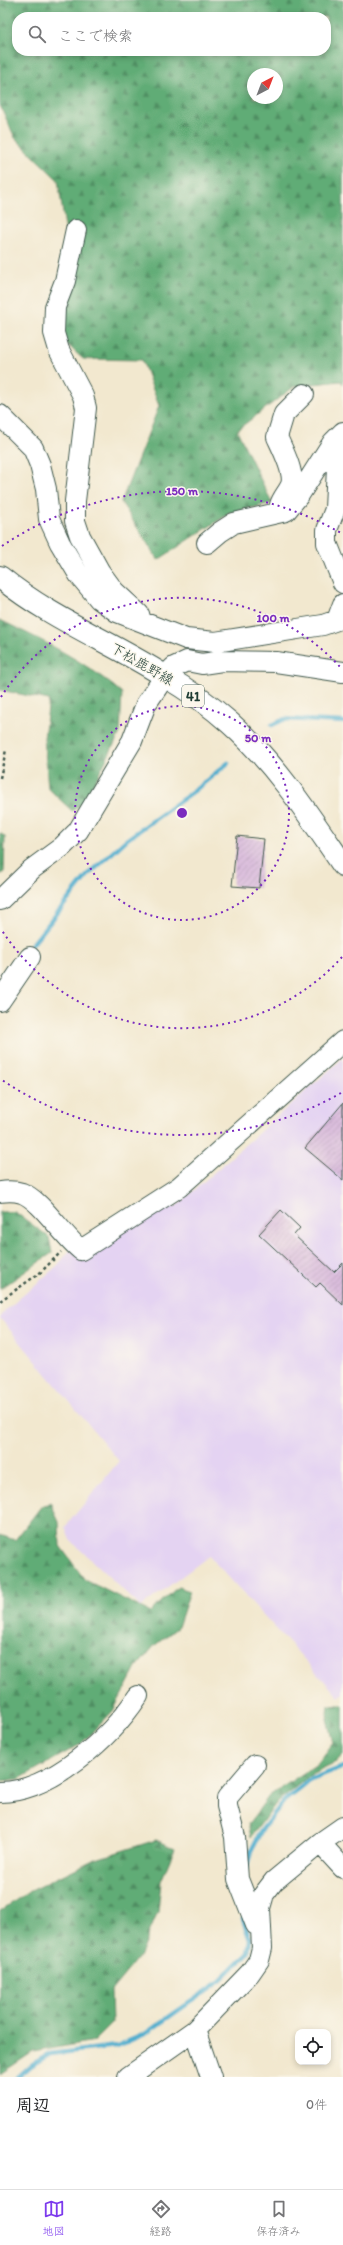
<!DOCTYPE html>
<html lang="ja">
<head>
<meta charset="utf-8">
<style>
	body { margin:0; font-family:Itim,"Klee One",sans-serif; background:#f6f6f6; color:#202124 }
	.controls { position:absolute; right:12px; bottom:12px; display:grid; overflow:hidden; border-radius:8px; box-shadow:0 2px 6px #0003 }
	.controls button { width:36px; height:36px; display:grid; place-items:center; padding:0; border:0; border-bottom:1px solid #e0e0e0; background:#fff; color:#202124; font:20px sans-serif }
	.compass { position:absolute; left:247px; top:68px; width:36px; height:36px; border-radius:50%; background:#fff; box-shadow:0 2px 6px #0003; rotate:42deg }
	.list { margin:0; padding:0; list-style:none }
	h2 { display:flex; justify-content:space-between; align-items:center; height:52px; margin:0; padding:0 16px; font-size:17px }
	h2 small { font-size:13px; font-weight:400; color:#757577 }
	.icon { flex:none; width:22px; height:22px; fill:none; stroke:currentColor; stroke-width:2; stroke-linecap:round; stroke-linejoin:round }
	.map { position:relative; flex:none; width:343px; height:2077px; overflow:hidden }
	.search { position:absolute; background:#fff; box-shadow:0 2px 6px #0003; left:12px; right:12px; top:12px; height:44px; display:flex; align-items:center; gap:10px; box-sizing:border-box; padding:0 14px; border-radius:16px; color:#757577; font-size:15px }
	.sheet { height:112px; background:#fff }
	nav { display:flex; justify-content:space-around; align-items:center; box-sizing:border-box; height:56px; border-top:1px solid #e0e0e0; background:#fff; font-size:11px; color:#757577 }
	nav a { display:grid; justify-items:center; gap:2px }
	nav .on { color:#7c3aed }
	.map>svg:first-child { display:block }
	.built { fill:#e4d3f2 }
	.forest { fill:url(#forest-firs); stroke:#407455; fill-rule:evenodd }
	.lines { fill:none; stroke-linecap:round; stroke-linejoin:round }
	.stream { stroke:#50adce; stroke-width:4.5 }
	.building { fill:url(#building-hatch) }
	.minor-casing { stroke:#3f574b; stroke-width:22 }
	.major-casing { stroke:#3f574b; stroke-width:24 }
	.path { stroke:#3f574b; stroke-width:2.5; stroke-dasharray:3 3; stroke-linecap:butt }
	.minor { stroke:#fff; stroke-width:20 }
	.major { stroke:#fff; stroke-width:22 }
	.ring { fill:none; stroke:#7b2cbf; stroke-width:2; stroke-dasharray:2 4 }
	.labels { text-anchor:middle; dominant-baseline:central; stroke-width:3; stroke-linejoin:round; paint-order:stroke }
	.shield { fill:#fbf7ec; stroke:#61756b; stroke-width:1 }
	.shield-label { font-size:13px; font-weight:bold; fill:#1f3d34 }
	.street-label { font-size:14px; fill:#1f3d34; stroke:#fbf7ec }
	.centre { fill:#7b2cbf; stroke:#fbf7ec; stroke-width:2 }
	.ring-label { font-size:12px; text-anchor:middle; font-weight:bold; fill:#7b2cbf; stroke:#fbf7ec; stroke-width:3; stroke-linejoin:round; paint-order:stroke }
</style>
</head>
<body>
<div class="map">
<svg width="343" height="2077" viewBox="0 0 343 2077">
	<defs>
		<pattern id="forest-firs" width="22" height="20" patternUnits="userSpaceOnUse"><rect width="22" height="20" fill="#61ac76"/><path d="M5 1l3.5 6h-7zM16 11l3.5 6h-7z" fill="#4f8d62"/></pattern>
		<pattern id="building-hatch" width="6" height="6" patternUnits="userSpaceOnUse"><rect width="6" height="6" fill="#d6b5da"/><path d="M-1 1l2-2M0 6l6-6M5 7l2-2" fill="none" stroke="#ad94b2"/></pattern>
	</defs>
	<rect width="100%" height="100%" fill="#fbf7ec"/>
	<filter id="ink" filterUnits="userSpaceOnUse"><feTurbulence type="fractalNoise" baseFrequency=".025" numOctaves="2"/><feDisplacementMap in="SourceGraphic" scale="8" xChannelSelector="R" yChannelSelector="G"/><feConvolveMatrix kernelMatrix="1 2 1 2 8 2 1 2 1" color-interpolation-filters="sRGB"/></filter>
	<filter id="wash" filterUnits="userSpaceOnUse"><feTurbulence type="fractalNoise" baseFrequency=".012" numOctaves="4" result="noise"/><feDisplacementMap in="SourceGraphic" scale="16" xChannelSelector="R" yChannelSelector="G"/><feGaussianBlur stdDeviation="0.9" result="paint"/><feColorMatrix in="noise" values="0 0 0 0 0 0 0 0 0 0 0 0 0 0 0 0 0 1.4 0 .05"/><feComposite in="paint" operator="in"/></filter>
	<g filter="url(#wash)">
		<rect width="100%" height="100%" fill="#f2e8cf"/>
		<path class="built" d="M343 1058V1693L339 1697 209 1556 141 1607 70 1540 65 1527 119 1461 0 1318 6 1310 57 1266 71 1249 166 1202 175 1207Z"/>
		<path class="forest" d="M0 0H343V384L341 381 295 386 237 430 272 503 230 513 158 560 121 502 159 406 142 360 83 359 58 336 71 267 58 180 15 138 0 105ZM17 17H326V51H17ZM253 74H277V98H253Z
			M0 620C42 640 87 662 122 693L120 733 85 801 72 811 48 788 44 738 49 700 0 690Z
			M0 833 5 837 4 872 0 875Z
			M0 1212H15L49 1237 52 1253 0 1289Z
			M50 1502 59 1522 60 1546 85 1580 150 1612 178 1587 190 1591 178 1627 154 1646 136 1668 113 1711 81 1744 19 1779 0 1781V1535L15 1540 40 1508Z
			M329 1705H343V1755L336 1762 313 1773 277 1802 251 1837 248 1824 269 1796 317 1764 333 1743 327 1719Z
			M156 1840 175 1848 161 1881 158 1912 139 1957 111 1991 112 2023 94 2041 33 2052 0 2074V1911L28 1892 93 1860Z"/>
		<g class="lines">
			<path class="stream" d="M272 725 285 719 343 722
				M26 952 87 876 126 840 194 791 228 763
				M246 1871 251 1851 261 1831 284 1801 311 1779 343 1767
				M18 2077 33 2064 50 2054 117 2046 145 2034 166 2019 215 1985 248 1953 250 1940 243 1919"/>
		</g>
		<g id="blocks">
			<path class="building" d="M237 836 264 839 259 888 232 886Z
				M343 1103V1180L305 1148Z
				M281 1210 300 1228 294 1235 334 1272 343 1263V1305L320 1283 316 1287 259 1234Z"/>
		</g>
	</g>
	<g filter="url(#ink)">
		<use href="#blocks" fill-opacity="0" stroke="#3f574b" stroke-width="1"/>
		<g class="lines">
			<g class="minor-casing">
				<path id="minor" d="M76 230 65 281 55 307 54 333 59 350 83 396 86 408 75 501V521L80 536 100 572 114 591 139 614 141 621
					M0 415 33 448 40 465 46 489 49 519 60 543 79 575 99 599 117 612 186 639 215 642 323 625 337 620 343 604
					M343 447 337 467 335 509 327 530V543L343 583
					M280 505C282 498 288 492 291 485 295 473 282 448 277 437L284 414 304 394
					M207 543 220 532 234 523 286 511 299 495 333 442 343 432
					M0 900 32 869 62 847 78 831 132 741 146 704 165 676 174 667 187 661 202 664 222 661 276 662 343 672
					M0 1001 30 957
					M0 1192C6 1191 16 1191 22 1193 41 1200 63 1236 81 1250L179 1187 343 1041
					M255 1765 227 1798V1806L235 1837 238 1879 256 1925
					M0 1792C51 1792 111 1737 138 1696
					M320 1843 343 1868
					M195 2030 211 2077
					M128 2077 195 2030 250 1973 259 1960 262 1948 260 1908 264 1894 274 1881 320 1843 343 1827"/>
			</g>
			<g class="major-casing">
				<path id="major" d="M0 577C50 618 109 641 163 675 185 688 211 706 230 723 275 763 309 815 343 865"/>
			</g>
			<path class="path" d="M0 778 6 750
				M0 1301 41 1272 61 1252"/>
			<use href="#minor" class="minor"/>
			<use href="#major" class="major"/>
		</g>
	</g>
	<g class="ring">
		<circle cx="182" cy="813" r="107"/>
		<path d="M342 957A215 215 0 0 1 1 929M1 697A215 215 0 0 1 342 669"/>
		<path d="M341 1093A322 322 0 0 1 2 1080M2 546A322 322 0 0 1 341 533"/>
	</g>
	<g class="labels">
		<rect class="shield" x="182" y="685" width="22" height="22" rx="3"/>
		<g class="shield-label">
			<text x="193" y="696">41</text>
		</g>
		<g class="street-label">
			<text transform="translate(142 664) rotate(30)">下松鹿野線</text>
		</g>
	</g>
	<circle cx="182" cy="813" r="6" class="centre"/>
	<g class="ring-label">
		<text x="182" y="495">150 m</text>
		<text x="273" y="622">100 m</text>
		<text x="258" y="742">50 m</text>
	</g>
</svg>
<div class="controls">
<button><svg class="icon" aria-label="locate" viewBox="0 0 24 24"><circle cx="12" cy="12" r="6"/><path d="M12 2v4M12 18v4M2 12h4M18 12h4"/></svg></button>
</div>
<svg class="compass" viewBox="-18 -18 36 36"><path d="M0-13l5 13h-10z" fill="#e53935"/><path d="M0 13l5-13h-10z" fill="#757577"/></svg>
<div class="search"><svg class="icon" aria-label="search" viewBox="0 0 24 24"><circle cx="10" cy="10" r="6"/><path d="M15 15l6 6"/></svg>ここで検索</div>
</div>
<section class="sheet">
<h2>周辺<small>0件</small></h2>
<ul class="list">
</ul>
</section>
<nav>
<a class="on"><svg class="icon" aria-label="map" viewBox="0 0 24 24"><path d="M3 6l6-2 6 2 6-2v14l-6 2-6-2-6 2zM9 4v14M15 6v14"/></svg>地図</a>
<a><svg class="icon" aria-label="directions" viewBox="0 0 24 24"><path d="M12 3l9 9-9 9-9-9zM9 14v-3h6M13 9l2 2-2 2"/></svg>経路</a>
<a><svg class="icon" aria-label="saved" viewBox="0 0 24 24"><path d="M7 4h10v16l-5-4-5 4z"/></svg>保存済み</a>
</nav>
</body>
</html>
